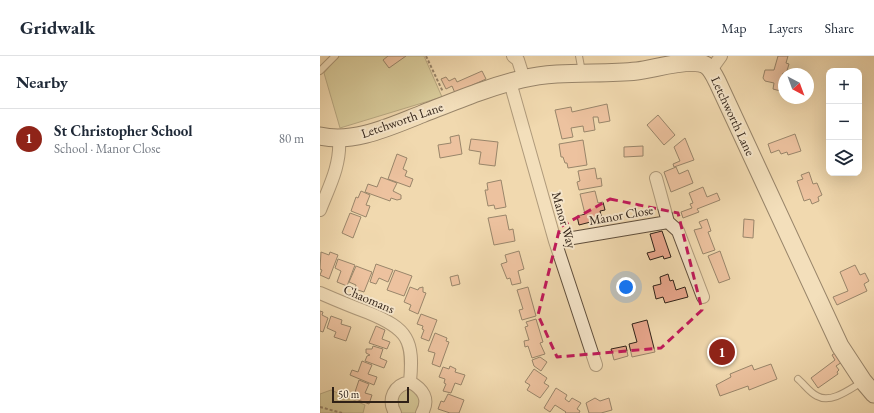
<!DOCTYPE html>
<html lang="en">
<head>
<meta charset="utf-8">
<style>
	body { margin:0; font-family:"EB Garamond",serif; background:#f6f6f7; color:#1f2937 }
	.controls { position:absolute; right:12px; top:12px; display:grid; overflow:hidden; border-radius:8px; box-shadow:0 4px 16px #0002 }
	.controls button { width:36px; height:36px; display:grid; place-items:center; padding:0; border:0; border-bottom:1px solid #e0e1e3; background:#fff; color:#1f2937; font:20px sans-serif }
	.compass { position:absolute; left:458px; top:12px; width:36px; height:36px; border-radius:50%; background:#fff; box-shadow:0 4px 16px #0002; rotate:139deg }
	.scale { position:absolute; left:12px; bottom:10px; width:77px; box-sizing:border-box; padding-left:4px; border:2px solid #2f2117; border-top:0; font-size:11px; line-height:14px; white-space:nowrap; color:#2f2117; -webkit-text-stroke:3px #f6e6cb; paint-order:stroke }
	.you { position:absolute; left:306px; top:231px; width:14px; height:14px; margin:-10px; border:3px solid #fff; border-radius:50%; background:#1a73e8; box-shadow:0 0 0 6px #1a73e833 }
	.badge { display:grid; place-items:center; width:26px; height:26px; border-radius:50%; background:#8f2418; color:#fff; font-size:13px; font-weight:700 }
	.pin { position:absolute; translate:-50% -50%; border:2px solid #fff; box-shadow:0 1px 4px #0006 }
	.list { margin:0; padding:0; list-style:none }
	h2 { display:flex; justify-content:space-between; align-items:center; height:52px; margin:0; padding:0 16px; font-size:17px }
	h2 small { font-size:13px; font-weight:400; color:#747a83 }
	.list li { display:grid; grid-template-columns:26px 1fr auto; gap:12px; align-items:center; box-sizing:border-box; height:60px; padding:0 16px; border-top:1px solid #e0e1e3 }
	.list b { display:block; font-size:15px; white-space:nowrap }
	.list p { margin:0; font-size:13px; white-space:nowrap; color:#747a83 }
	.list em { font-size:13px; font-style:normal; color:#747a83 }
	.icon { flex:none; width:22px; height:22px; fill:none; stroke:currentColor; stroke-width:2; stroke-linecap:round; stroke-linejoin:round }
	.map { position:relative; flex:none; width:554px; height:357px; overflow:hidden }
	header { display:flex; align-items:center; gap:24px; box-sizing:border-box; height:56px; padding:0 20px; background:#fff; border-bottom:1px solid #e0e1e3 }
	header strong { font-size:19px }
	nav { display:flex; gap:22px; margin-inline-start:auto; font-size:14px }
	main { display:flex }
	aside { flex:1; background:#fff }
	.map>svg:first-child { display:block }
	.green { fill:#bebe87; stroke:#76704f }
	.building { fill:#e8a68c; stroke:#2f2117 }
	.lines { fill:none; stroke-linecap:round; stroke-linejoin:round }
	.lane-casing { stroke:#604f3d; stroke-width:8 }
	.street-casing { stroke:#604f3d; stroke-width:14 }
	.secondary-casing { stroke:#2f2117; stroke-width:19 }
	.path { stroke:#2f2117; stroke-width:2; stroke-dasharray:3 2; stroke-linecap:butt }
	.lane { stroke:#f6e6cb; stroke-width:6 }
	.street { stroke:#f6e6cb; stroke-width:12 }
	.secondary { stroke:#f6e6cb; stroke-width:17 }
	.marked { fill:none; stroke:#c2185b; stroke-width:3; stroke-dasharray:8 5; stroke-linejoin:round }
	.labels { text-anchor:middle; dominant-baseline:central; stroke-width:4; stroke-linejoin:round; paint-order:stroke }
	.street-label { font-size:13px; fill:#2f2117; stroke:#f6e6cb }
</style>
</head>
<body>
<header>
<strong>Gridwalk</strong>
<nav><a>Map</a><a>Layers</a><a>Share</a></nav>
</header>
<main>
<aside>
<h2>Nearby<small></small></h2>
<ul class="list">
<li><span class="badge">1</span><div><b>St Christopher School</b><p>School · Manor Close</p></div><em>80 m</em></li>
</ul>
</aside>
<div class="map">
<svg width="554" height="357" viewBox="0 0 554 357">
	<rect width="100%" height="100%" fill="#f1d9af"/>
	<filter id="stains"><feTurbulence type="fractalNoise" baseFrequency=".005" numOctaves="4"/><feColorMatrix values="0 0 0 0 .2 0 0 0 0 .09 0 0 0 0 .02 0 0 0 .5 -.17"/></filter>
	<radialGradient id="worn" r=".72"><stop offset=".6" stop-color="#630" stop-opacity="0"/><stop offset="1" stop-color="#630" stop-opacity=".3"/></radialGradient>
	<path class="green" d="M18 0H104L122 41 20 72 4 17Z
		M98 330 102 357H75L74 335Z
		M11 334 45 349 43 357H0V338Z"/>
	<path class="building" d="M68 0H86L69 12 63 4Z
		M458 0H468L466 7 469 8 466 18 463 17 461 23 464 24V36L453 33 454 27 445 25 443 22 445 14H454Z
		M162 15 166 23 135 37 132 30 126 33 121 23 126 21 129 25 135 22 137 26Z
		M287 48 290 65 279 67 278 61H273L275 74 264 76 263 70 251 72 253 81 242 83 235 54 251 51 252 56Z
		M338 59 355 79 344 89 327 69Z
		M475 78 481 95 468 99 467 96 461 98 459 94 451 97 448 88Z
		M139 79 142 98 120 102 118 89 131 87 130 81Z
		M365 82 374 104 354 111 353 108 360 105 354 91Z
		M151 83 178 86 175 110 159 108 161 96 149 94Z
		M263 84 267 109 248 112 247 107H245L243 101H241L239 88Z
		M323 90V100L304 101V91Z
		M77 98 87 102 83 113 87 115 85 120 93 123 90 131 68 123Z
		M356 111 359 118 368 114 373 127 351 136 344 116Z
		M275 112 277 123 281 122 282 130 259 134 257 126 260 125 258 115Z
		M489 116 493 128 497 127 502 139 498 141 499 145 492 148 490 143 484 145 477 125 483 123 481 119Z
		M61 121 77 127 73 135 81 139V143L77 144 71 142 70 145 45 136 48 128 57 131Z
		M181 124 186 151 175 153 174 149 168 150 165 134H168L167 127Z
		M383 131 387 141 397 137 400 144 377 153 379 156 363 162 361 156 372 152 370 148 373 147 369 137Z
		M41 135 50 139 46 149 50 150 46 161 31 155 36 141 38 142Z
		M275 135 278 147 283 146 285 154 280 155 282 163 259 169 257 160 265 158 260 138Z
		M30 157 41 161 33 182 22 177Z
		M186 159 189 174 193 173 195 185 174 189 168 162Z
		M387 163 391 175 388 176 395 194 383 198 374 174 382 172 379 166Z
		M424 163 434 164 433 182 423 181Z
		M342 175 351 201 344 203 343 200 330 204 327 197 335 195 330 178Z
		M199 195 204 213 198 215 201 227 192 229 190 222 187 223 181 208 187 206 185 199Z
		M400 195 410 223 399 227 388 200Z
		M1 196 9 199 10 196 18 199 9 223 0 219 2 214 0 213Z
		M18 203 35 209 27 230 17 226 21 215 15 212Z
		M56 208 73 214 68 226 59 222 56 228 50 226Z
		M535 209 540 219 545 217 549 225 544 228 547 235 517 249 513 241 528 235 520 216Z
		M36 210 52 216 44 236 35 233 36 229 29 226Z
		M75 214 92 220 84 240 67 234Z
		M348 218 350 225 353 224 356 234 365 231 368 241 345 247 343 241 336 243 333 230 341 228 340 221Z
		M138 219 140 228 132 230 130 221Z
		M90 231 98 234 99 232 103 231V236L106 237 98 258 89 254 91 249 84 246Z
		M208 231 216 260 202 264 199 254 203 253 197 234Z
		M0 255 3 256 2 259 8 262 3 276 0 275Z
		M101 258 117 264 109 285 101 282 104 274 102 273 103 270 97 268Z
		M11 260 22 264 21 268 31 271 26 285 14 281 16 276 7 272Z
		M216 263 223 286 220 287 225 298 212 302 208 290 205 291 204 285 209 284 205 271 208 270 206 266Z
		M327 264 335 296 312 301 309 288 317 286 312 268Z
		M56 270 65 274 62 283 70 286 67 293 49 287Z
		M115 277 127 282 126 285 129 286 120 311 112 308 115 297 108 295Z
		M53 290 63 293 60 302 67 305 64 312 45 305 47 300 50 299 46 297V293H52Z
		M306 290 308 300 294 304 291 293Z
		M515 297 522 306 516 310 519 314 517 316 518 318 498 332 491 322 515 304 512 299Z
		M220 301 227 306 221 315 214 310 212 304Z
		M42 305 52 309 48 318 57 321 54 329 30 319 32 314 38 316Z
		M451 308 457 323 429 334 428 330 400 340 396 329 411 321 410 318 432 309 434 314Z
		M130 310 136 313 135 316 145 319 141 329 135 327 131 337 123 335 126 328 124 327 125 323 119 321 123 311 129 313Z
		M214 313 227 322 224 327 229 330 220 342 207 334 210 329 205 326Z
		M39 324 49 328 45 337 52 339 49 348 33 342Z
		M236 332 247 339 245 343 249 346 252 342 261 347 257 353 260 355 259 357H245L246 356 235 349 230 356 224 352Z
		M128 338 144 344 139 357H130L118 353 121 345 124 346Z
		M275 342 280 345 289 342 292 354 281 357H269L266 347Z"/>
	<g class="lines">
		<g class="lane-casing">
			<path id="lane" d="M259 0 262 16
				M0 15 15 0
				M478 323C484 328 490 337 497 340 511 348 530 333 542 326"/>
		</g>
		<g class="street-casing">
			<path id="street" d="M193 0 198 4 204 23
				M391 14 401 0
				M190 26 235 185 276 309
				M336 122 348 166 358 175 383 241
				M0 154C9 131 21 109 19 83
				M235 185 348 166
				M0 237C16 244 33 251 49 257 88 273 94 284 90 326
				M75 357C67 343 74 329 90 326 103 333 110 343 102 357"/>
		</g>
		<g class="secondary-casing">
			<path id="secondary" d="M0 80C34 88 71 70 102 58 135 45 168 31 202 23 240 14 279 19 317 15 335 13 374 0 387 10 392 14 395 21 398 27L520 290 543 325 554 338"/>
		</g>
		<path class="path" d="M106 0 123 36
			M0 351 22 357"/>
		<use href="#lane" class="lane"/>
		<use href="#street" class="street"/>
		<use href="#secondary" class="secondary"/>
	</g>
	<path d="M0 0H554V357H0ZM290 143 358 157 382 254 341 292 237 301 218 259 240 171Z" fill="#f1d9af" fill-opacity=".55" fill-rule="evenodd"/>
	<path class="marked" d="M290 143 358 157 382 254 341 292 237 301 218 259 240 171Z"/>
	<g class="labels">
		<g class="street-label">
			<text transform="translate(413 60) rotate(65)">Letchworth Lane</text>
			<text transform="translate(82 64) rotate(-19)">Letchworth Lane</text>
			<text transform="translate(301 159) rotate(-10)">Manor Close</text>
			<text transform="translate(244 164) rotate(74)">Manor Way</text>
			<text transform="translate(49 243) rotate(23)">Chaomans</text>
		</g>
	</g>
	<rect width="100%" height="100%" filter="url(#stains)"/>
	<rect width="100%" height="100%" fill="url(#worn)"/>
</svg>
<div class="controls">
<button>+</button>
<button>−</button>
<button><svg class="icon" aria-label="layers" viewBox="0 0 24 24"><path d="M12 4l9 5-9 5-9-5zM3 14l9 5 9-5"/></svg></button>
</div>
<svg class="compass" viewBox="-18 -18 36 36"><path d="M0-13l5 13h-10z" fill="#e53935"/><path d="M0 13l5-13h-10z" fill="#747a83"/></svg>
<div class="scale">50 m</div>
<div class="you"></div>
<div class="pin badge" style="left:402px;top:296px">1</div>
</div>
</main>
</body>
</html>
